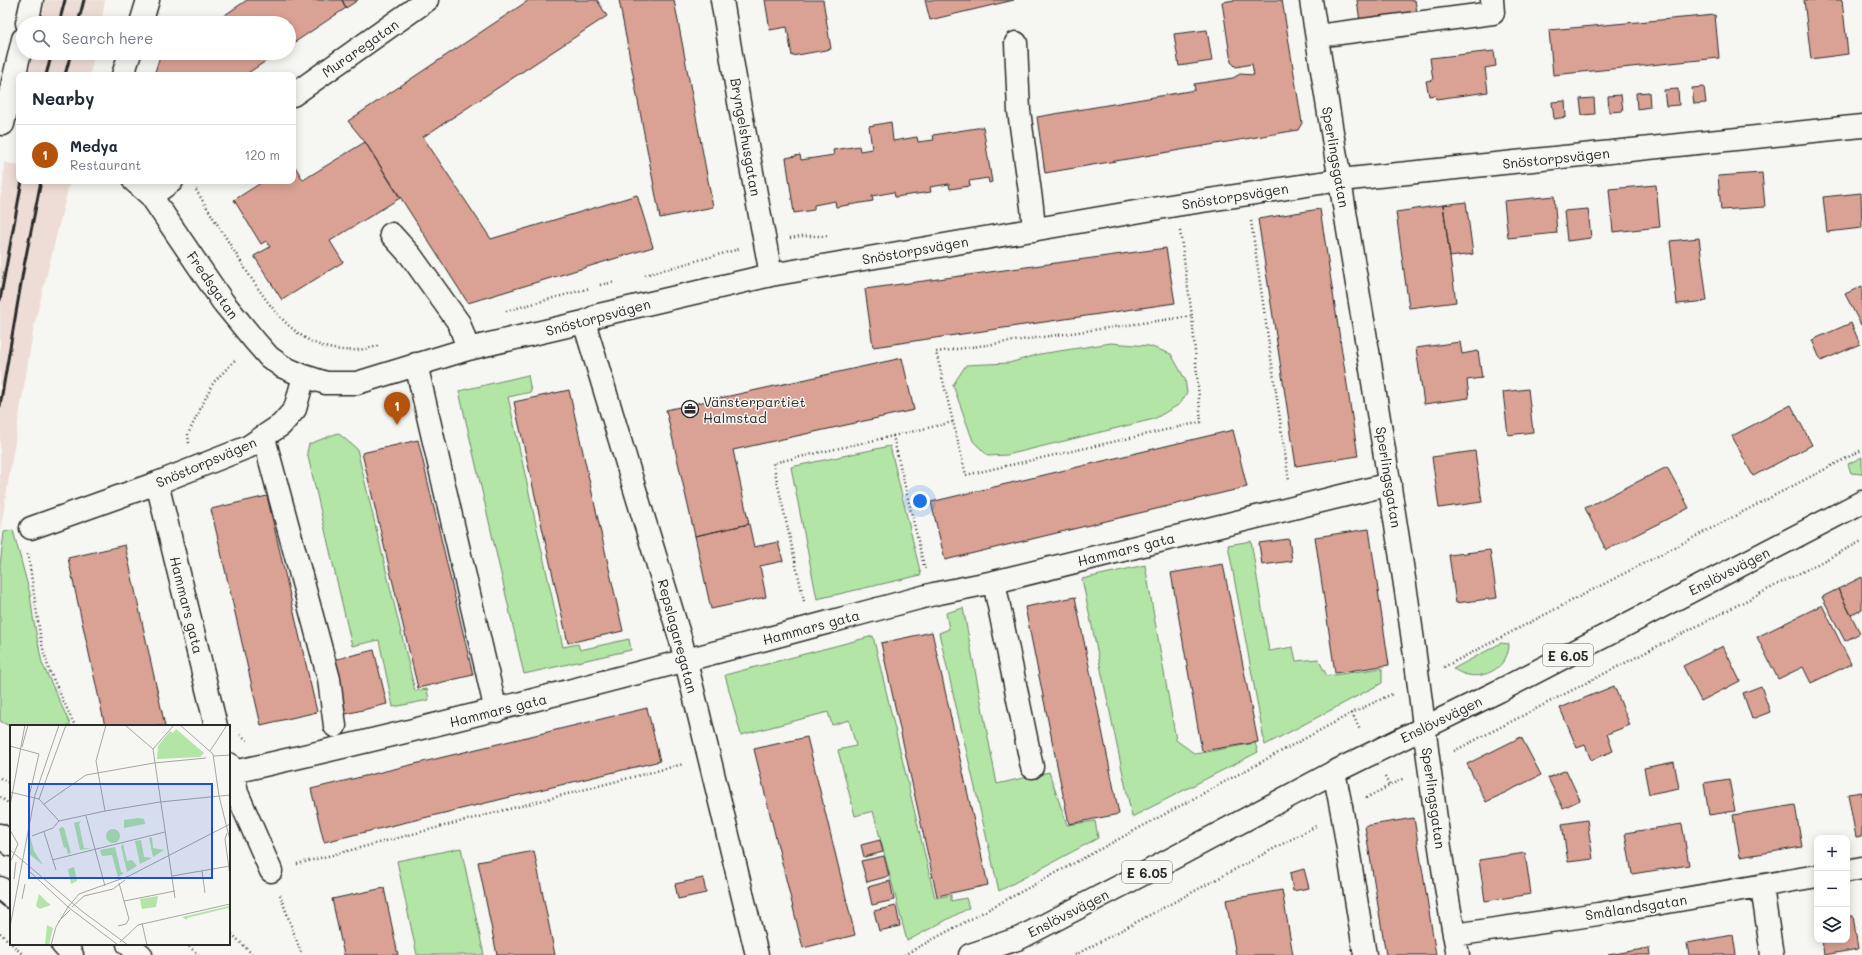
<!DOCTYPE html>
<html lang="en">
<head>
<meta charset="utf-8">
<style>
	body { margin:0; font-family:Mali,sans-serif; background:#f2f2f3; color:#1f2937 }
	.controls { position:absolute; right:12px; bottom:12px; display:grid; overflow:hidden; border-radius:8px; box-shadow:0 2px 10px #0003 }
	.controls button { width:36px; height:36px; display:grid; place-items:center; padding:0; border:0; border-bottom:1px solid #e0e1e3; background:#fff; color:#1f2937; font:20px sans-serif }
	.you { position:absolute; left:920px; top:501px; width:14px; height:14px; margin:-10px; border:3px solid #fff; border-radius:50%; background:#1a73e8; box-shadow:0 0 0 6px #1a73e833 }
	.badge { display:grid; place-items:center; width:26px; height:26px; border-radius:50%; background:#b45309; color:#fff; font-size:13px; font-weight:700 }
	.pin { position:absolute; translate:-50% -33px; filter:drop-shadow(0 1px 2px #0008) }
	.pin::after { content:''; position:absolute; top:21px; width:14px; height:12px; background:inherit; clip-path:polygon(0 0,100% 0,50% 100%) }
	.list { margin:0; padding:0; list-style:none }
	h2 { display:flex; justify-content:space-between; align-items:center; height:52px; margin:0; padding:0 16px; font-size:17px }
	h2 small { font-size:13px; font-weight:400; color:#747a83 }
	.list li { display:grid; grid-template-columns:26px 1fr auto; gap:12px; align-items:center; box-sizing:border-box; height:60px; padding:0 16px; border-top:1px solid #e0e1e3 }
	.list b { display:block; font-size:15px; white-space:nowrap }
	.list p { margin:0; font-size:13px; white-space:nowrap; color:#747a83 }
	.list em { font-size:13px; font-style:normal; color:#747a83 }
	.icon { flex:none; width:22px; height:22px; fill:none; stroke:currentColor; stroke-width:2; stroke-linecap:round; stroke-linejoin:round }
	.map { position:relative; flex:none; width:1862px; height:955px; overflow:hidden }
	.search { position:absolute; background:#fff; box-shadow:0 2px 10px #0003; left:16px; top:16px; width:280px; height:44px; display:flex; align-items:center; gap:10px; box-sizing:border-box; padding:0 14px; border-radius:22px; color:#747a83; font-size:15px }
	.panel { position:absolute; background:#fff; box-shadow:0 2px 10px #0003; left:16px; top:72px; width:280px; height:112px; border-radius:8px }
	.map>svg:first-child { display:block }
	.built { fill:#eeddd6 }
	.green { fill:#b2e5a6; stroke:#6e8868 }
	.building { fill:#daa294; stroke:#2b2b2b }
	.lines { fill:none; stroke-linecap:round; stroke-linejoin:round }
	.minor-casing { stroke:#2b2b2b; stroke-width:25 }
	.highway-casing { stroke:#2b2b2b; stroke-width:25 }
	.path { stroke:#2b2b2b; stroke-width:2.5; stroke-dasharray:1 3; stroke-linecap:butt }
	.minor { stroke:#f6f6f2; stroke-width:22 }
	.highway { stroke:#f6f6f2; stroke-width:22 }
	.rail { stroke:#2b2b2b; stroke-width:3 }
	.labels { text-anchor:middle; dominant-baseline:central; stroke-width:3; stroke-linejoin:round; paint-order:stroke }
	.shield { fill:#f6f6f2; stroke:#686867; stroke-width:1 }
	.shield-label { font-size:13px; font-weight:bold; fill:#2b2b2b }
	.street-label { font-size:14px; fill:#2b2b2b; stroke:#f6f6f2 }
	.poi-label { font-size:14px; fill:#2b2b2b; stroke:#f6f6f2; text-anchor:start }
	.inset-road { fill:none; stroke:#a5a5a2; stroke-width:1 }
	.view { fill:#1d4ed8; fill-opacity:0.15; stroke:#1d4ed8; stroke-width:2 }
	.inset-edge { fill:none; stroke:#2b2b2b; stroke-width:2 }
</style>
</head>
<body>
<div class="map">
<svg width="1862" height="955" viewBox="0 0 1862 955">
	<rect width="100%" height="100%" fill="#f6f6f2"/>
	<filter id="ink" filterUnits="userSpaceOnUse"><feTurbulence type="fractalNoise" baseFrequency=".025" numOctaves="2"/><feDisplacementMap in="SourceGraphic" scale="8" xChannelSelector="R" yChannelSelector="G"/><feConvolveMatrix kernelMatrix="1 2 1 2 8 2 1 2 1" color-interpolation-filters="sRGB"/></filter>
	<g filter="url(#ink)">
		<path class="built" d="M46 0H105L101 23H40Z
			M32 53H94L90 75H27Z
			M4 162 19 166V181H70L34 326 0 532V199L3 185Z"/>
		<path class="green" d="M1111 343 1149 346 1171 354 1185 379 1187 393 1180 404 1154 419 1007 455 988 456 973 441 953 385 966 365 1009 363 1040 354Z
			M528 375 531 392 508 397 563 647 578 644 580 650 629 639 631 650 524 674 459 391Z
			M338 433 357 449 415 691 427 689 429 700 393 707 379 640 352 646 307 452 309 444Z
			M890 446 921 575 817 599 791 467Z
			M1862 457V474L1851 473 1848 464Z
			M13 530 30 594 33 617 42 663 71 726 11 727 0 721V565L4 532Z
			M1251 541 1269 651 1293 647 1296 661 1318 659 1327 676 1382 668V683L1265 745 1228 545Z
			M1145 565 1176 740 1195 754 1255 743 1258 752 1132 817 1082 579Z
			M963 608 997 784 1049 772 1067 825 1095 821 1098 838 999 891 939 633 949 629 946 613Z
			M873 636 935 898 951 895V901L966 898 969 908 907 941 873 811 855 816 838 750 856 746 849 720 832 725 828 712 741 735 725 675Z
			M1501 643 1509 644C1509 666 1485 681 1464 674 1460 673 1456 670 1453 669Z
			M461 848 484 955H417L397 861Z"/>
		<path class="building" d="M247 0H342L346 8 289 46V23H213Z
			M342 0H358L346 8Z
			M529 0H597L607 16 423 137 491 239 637 195 653 247 468 303 365 142 348 121Z
			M619 0H674L713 207 660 218Z
			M765 0H823L831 49 792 56 787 27 770 30Z
			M925 0H1014L930 20Z
			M1235 0H1282L1302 123 1298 130 1045 173 1037 117 1195 90 1194 84 1233 78 1240 74 1254 75 1252 64 1236 67 1231 62 1222 2Z
			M1357 0H1415L1417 12 1360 22Z
			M1804 0H1842L1848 54 1811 59Z
			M1715 15 1719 58 1553 75 1549 30Z
			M1207 30 1212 61 1179 66 1174 34Z
			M1494 51 1496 66 1485 68 1488 92 1436 99 1435 95 1429 96 1426 81 1433 80 1430 58Z
			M161 53H278L245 75H154Z
			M1704 87 1706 103 1694 104 1692 88Z
			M1678 89 1679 105 1666 106 1664 90Z
			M1649 92 1650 107 1637 109 1636 93Z
			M1621 95 1623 111 1609 112 1608 96Z
			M1594 98 1595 114 1582 115 1580 99Z
			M1565 101 1566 117 1554 119 1552 102Z
			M891 122 893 141 917 137 918 142 934 140 933 135 983 127 992 182 989 183 988 178 969 181 970 186 950 189 949 184 930 187 931 192 895 197 894 192 872 196 873 201 836 207 835 201 814 205V210L794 213 786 158 800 155 801 160 834 155 833 150 859 146 860 151 872 149 869 126Z
			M365 142 400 198 330 241 343 262 282 300 254 256 270 247 266 241 261 244 234 200 264 181H293V163L303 180Z
			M1762 173 1765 207 1721 210 1718 176Z
			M1656 185 1660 227 1613 232 1609 189Z
			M1861 193 1862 228 1827 232 1823 197Z
			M1554 196 1557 233 1508 238 1504 201Z
			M1466 202 1473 254 1450 257 1443 205Z
			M1443 205 1456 302 1409 308 1396 212Z
			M1320 209 1358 456 1296 466 1258 219Z
			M1588 209 1591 238 1567 241 1564 211Z
			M1699 238 1707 301 1677 304 1670 241Z
			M1166 248 1175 303 873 347 865 289Z
			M1862 286V325H1861L1845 294Z
			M1851 323 1860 344 1821 361 1812 340Z
			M1460 342 1462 354 1478 351 1482 378 1467 380 1469 398 1424 404 1416 348Z
			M902 358 914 410 733 450 749 524 695 536 666 410Z
			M1528 389 1533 432 1508 435 1503 392Z
			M569 390 623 631 568 643 514 402Z
			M1791 405 1812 445 1753 476 1732 436Z
			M1233 430 1247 487 945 560 931 502Z
			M418 440 473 675 418 688 362 453Z
			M1475 451 1482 502 1439 508 1432 457Z
			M1667 467 1689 508 1606 550 1585 508Z
			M267 496 317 712 261 725 211 509Z
			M749 524 754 547 778 542 783 561 760 566 766 597 711 609 695 536Z
			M1369 529 1389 665 1335 673 1315 537Z
			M1289 539 1292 561 1262 565 1259 543Z
			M125 545 165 726H105L68 558Z
			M1490 550 1497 598 1456 603 1449 555Z
			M1223 564 1258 742 1202 751 1171 573Z
			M1862 577V610L1851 615 1838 589Z
			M1838 589 1860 633 1845 641 1822 597Z
			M1075 597 1119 814 1069 824 1025 607Z
			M1822 605 1851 664 1811 683 1803 667 1778 679 1757 637Z
			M932 632 988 885 937 896 881 643Z
			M1723 646 1740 681 1701 701 1683 666Z
			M374 650 387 704 346 714 333 660Z
			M1614 686 1630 725 1607 734 1613 751 1591 760 1585 745 1577 748 1560 708Z
			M1761 686 1770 712 1752 719 1743 693Z
			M647 708 660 761 324 842 311 789Z
			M807 737 855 935 803 948 754 749Z
			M1521 737 1541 775 1486 802 1467 764Z
			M1674 762 1679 788 1649 794 1644 768Z
			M1566 770 1580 800 1563 808 1548 778Z
			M1729 779 1735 811 1709 815 1704 783Z
			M1862 792V836L1856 837 1848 794Z
			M1795 805 1802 847 1740 857 1733 815Z
			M1414 818 1436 955H1386L1365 826Z
			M1587 820 1593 859 1568 862 1562 824Z
			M1682 824 1689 865 1632 874 1625 833Z
			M880 840 883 852 864 857 861 845Z
			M534 851 555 955H497L478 862Z
			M1525 853 1531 894 1485 901 1479 860Z
			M884 856 889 876 867 882 861 861Z
			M1304 869 1309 888 1293 891 1290 873Z
			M703 878 706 893 678 899 675 884Z
			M890 881 894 900 872 905 868 887Z
			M384 888 398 955H344L332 899Z
			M1282 890 1293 955H1236L1226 900Z
			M896 906 900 926 879 931 874 911Z
			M1847 916H1853L1858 949 1824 955 1822 940H1847Z
			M1733 935 1736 955H1689L1687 943Z
			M1649 948 1650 955H1608Z"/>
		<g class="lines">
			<g class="minor-casing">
				<path id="minor" d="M722 0 739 102 771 275
					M1311 0C1341 195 1376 390 1405 585 1424 708 1434 833 1458 955
					M27 23 32 0
					M141 23 148 0
					M1317 36 1493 13 1492 0
					M1016 43 1019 111 1032 207 1034 230
					M123 75 130 53
					M293 95 427 0
					M3 124 23 39
					M134 181 151 196 223 302 255 341 269 357 283 367 304 376
					M151 196 172 181
					M391 234 411 256 459 323 468 349
					M584 322 681 641 757 955
					M416 364 496 711
					M264 438 329 679 335 726
					M157 483 216 726
					M31 528 157 483 248 447 281 425 295 409 304 376 326 383H357L468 349 584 322 599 315 771 275 1176 205 1340 180 1862 126
					M994 582 1032 767
					M229 764 233 772 237 793 271 871
					M233 772C469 720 701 656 934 594L994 582 1390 484
					M1334 772 1342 812 1365 955
					M1847 871 1862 868
					M1762 887 1772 955
					M1454 935 1598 914 1817 876"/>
			</g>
			<g class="highway-casing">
				<path id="highway" d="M0 835 11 845
					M0 888 11 897
					M62 944 72 955
					M128 944 141 955
					M970 955 1020 938 1149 871 1334 772 1499 691 1862 502"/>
			</g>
			<path class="path" d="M196 190C211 214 226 238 241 262 273 313 307 366 378 346
				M1251 221 1289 481
				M1180 231 1192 316 1201 422 966 475 936 352 1192 316
				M790 238 801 236H829
				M645 275 739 249
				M600 285 615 282
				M506 311 590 288
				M893 436 953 422
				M189 443 188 434 213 383 236 359
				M28 554 41 641 49 670 75 726
				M804 601 773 463 893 436 925 570
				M1444 667 1862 450
				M1352 713 1360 730
				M240 735 249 741
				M1454 751 1862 541
				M1385 777 1389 785
				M0 778 11 784
				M0 797 11 805
				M1366 798 1404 778
				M297 864 683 764
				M280 895 302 955
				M229 931 253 955
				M0 933 11 943
				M12 944 23 955
				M186 944 199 955
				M904 955 1352 713 1394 693
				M1075 955 1318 825"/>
			<use href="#minor" class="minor"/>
			<use href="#highway" class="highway"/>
			<path class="rail" d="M59 23 65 0
				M78 23 84 0
				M46 75 52 53
				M65 75 71 53
				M0 300 22 181
				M0 406 24 266 41 181"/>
		</g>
	</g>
	<defs>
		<g id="office-ring" transform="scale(0.9)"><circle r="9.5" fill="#f6f6f2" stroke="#2b2b2b" stroke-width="1.5"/><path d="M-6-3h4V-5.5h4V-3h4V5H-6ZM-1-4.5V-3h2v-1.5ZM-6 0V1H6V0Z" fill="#2b2b2b"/></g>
	</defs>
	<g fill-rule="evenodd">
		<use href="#office-ring" x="690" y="409"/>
	</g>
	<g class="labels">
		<g class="shield">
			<rect x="1543" y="644" width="50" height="22" rx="3"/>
			<rect x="1122" y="861" width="50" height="22" rx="3"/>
		</g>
		<g class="shield-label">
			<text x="1568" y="655">E 6.05</text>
			<text x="1147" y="872">E 6.05</text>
		</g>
		<g class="street-label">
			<text transform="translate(360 48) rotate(-35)">Muraregatan</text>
			<text transform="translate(746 137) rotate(80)">Bryngelshusgatan</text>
			<text transform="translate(1336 157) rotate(80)">Sperlingsgatan</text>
			<text transform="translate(1556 158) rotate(-6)">Snöstorpsvägen</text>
			<text transform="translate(1235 196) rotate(-9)">Snöstorpsvägen</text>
			<text transform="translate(915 250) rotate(-10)">Snöstorpsvägen</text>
			<text transform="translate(213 285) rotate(55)">Fredsgatan</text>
			<text transform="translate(598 317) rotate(-15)">Snöstorpsvägen</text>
			<text transform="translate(206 462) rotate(-23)">Snöstorpsvägen</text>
			<text transform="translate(1389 477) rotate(81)">Sperlingsgatan</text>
			<text transform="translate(1126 549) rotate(-14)">Hammars gata</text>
			<text transform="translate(1729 571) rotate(-27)">Enslövsvägen</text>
			<text transform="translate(187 605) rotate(76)">Hammars gata</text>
			<text transform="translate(811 627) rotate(-15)">Hammars gata</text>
			<text transform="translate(678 636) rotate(75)">Repslagaregatan</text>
			<text transform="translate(498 710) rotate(-14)">Hammars gata</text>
			<text transform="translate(1441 719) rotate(-26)">Enslövsvägen</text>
			<text transform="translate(1434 798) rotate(82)">Sperlingsgatan</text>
			<text transform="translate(1636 907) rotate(-9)">Smålandsgatan</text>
			<text transform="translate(1068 913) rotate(-27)">Enslövsvägen</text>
		</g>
		<g class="poi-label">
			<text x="703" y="401">Vänsterpartiet<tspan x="703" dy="16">Halmstad</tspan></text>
		</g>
	</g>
	<g transform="translate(10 725)">
		<rect width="220" height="220" fill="#f6f6f2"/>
		<path d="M166 4 194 28 190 32 147 34 148 21 160 6 163 8ZM128 93 134 94 135 99 114 103V95ZM71 96 69 99 74 123H81L70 125 64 98ZM52 102 54 103 61 128 58 129 56 122 54 123 49 104ZM96 111a7 7 0 1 1 14 0a7 7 0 1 1-14 0ZM20 111 24 126 33 140 18 128ZM142 112 143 123 154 125 143 132 139 113ZM131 115 134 132 142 133 130 139 125 116ZM113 119 117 136 122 135 127 141 117 147 111 121ZM105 122 111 147 114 148 108 152 102 130 92 131 90 125ZM64 142 67 156 61 159 58 144ZM29 169 37 177 41 180 30 184 26 181ZM148 171 146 182 132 184 130 174ZM219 181V185L218 183 177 193V195L172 192ZM37 200 43 203 39 220H35Z" fill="#b2e5a6"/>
		<path class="inset-road" d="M115 0 143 24 165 173M170 0 203 29 209 71 220 115M0 21 29 29 19 72M12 22 18 0M143 24 164 0M200 26 217 0M204 31 220 30M0 67 29 74 49 96M29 74 56 0M34 79 76 50 144 38 196 33M0 81 15 0M95 86 86 36 96 0M76 91 95 161M0 105 8 119 0 138M34 107 46 145M217 108 215 114 220 151M22 111 43 103 49 96 95 86 150 77 220 70M0 125 73 187 118 220M42 135 155 107M192 146 195 168M20 147 58 182 108 220M162 151 220 141M4 154 6 137M12 174 15 159M114 176 165 166M58 182 69 169 119 151 220 99M62 182 74 171 103 164 115 155M48 197 60 185M132 198 137 220M108 201 116 199 119 194 109 158M0 202 25 70 49 0M110 217 128 200 220 179M41 220 46 202 58 182"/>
		<path class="view" d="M19 59H202V153H19Z"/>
		<rect width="220" height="220" class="inset-edge"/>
	</g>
</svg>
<div class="controls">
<button>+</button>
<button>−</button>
<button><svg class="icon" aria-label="layers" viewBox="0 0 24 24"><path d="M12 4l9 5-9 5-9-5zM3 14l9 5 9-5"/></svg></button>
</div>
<div class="you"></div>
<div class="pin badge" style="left:397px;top:425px">1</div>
<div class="search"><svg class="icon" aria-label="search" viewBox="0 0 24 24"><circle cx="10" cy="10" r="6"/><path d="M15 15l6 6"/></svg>Search here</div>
<section class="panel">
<h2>Nearby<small></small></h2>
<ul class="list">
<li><span class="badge">1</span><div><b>Medya</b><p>Restaurant</p></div><em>120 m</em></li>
</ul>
</section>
</div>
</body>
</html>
